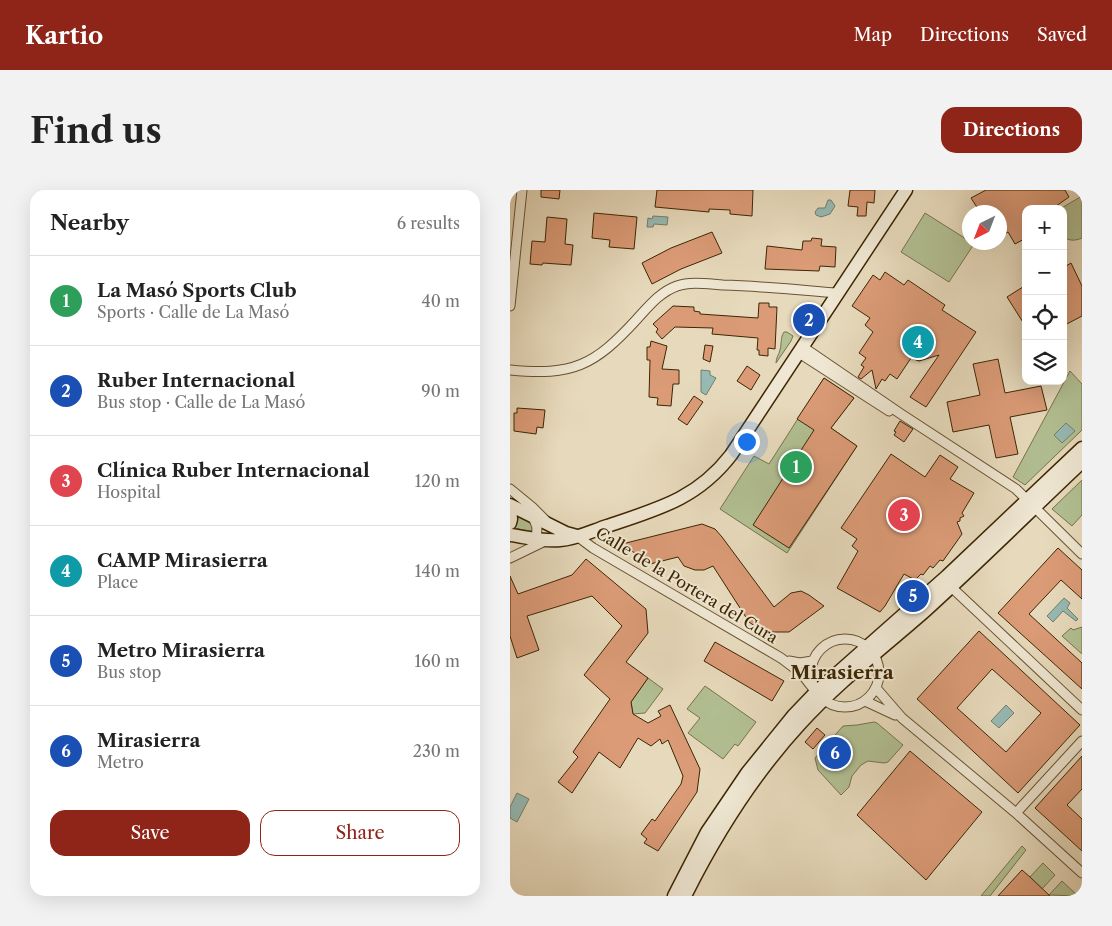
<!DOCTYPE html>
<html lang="en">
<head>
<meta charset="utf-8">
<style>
	body { margin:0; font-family:"Libre Caslon Text",serif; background:#f2f2f2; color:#222 }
	.controls { position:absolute; right:15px; top:15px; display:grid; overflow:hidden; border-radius:10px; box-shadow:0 5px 20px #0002 }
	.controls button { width:45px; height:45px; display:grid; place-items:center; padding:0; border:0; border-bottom:1px solid #e0e0e0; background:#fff; color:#222; font:25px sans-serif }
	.compass { position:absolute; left:452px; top:15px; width:45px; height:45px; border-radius:50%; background:#fff; box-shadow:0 5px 20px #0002; rotate:222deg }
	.you { position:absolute; left:236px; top:251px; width:18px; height:18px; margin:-12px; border:4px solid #fff; border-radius:50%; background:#1a73e8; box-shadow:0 0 0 8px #1a73e833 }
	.badge { display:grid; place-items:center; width:32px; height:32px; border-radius:50%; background:#8f2418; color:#fff; font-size:16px; font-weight:700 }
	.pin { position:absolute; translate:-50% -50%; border:2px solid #fff; box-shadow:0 1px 5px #0006 }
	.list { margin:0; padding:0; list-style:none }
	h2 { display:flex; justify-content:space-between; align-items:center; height:65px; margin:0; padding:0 20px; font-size:21px }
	h2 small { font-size:16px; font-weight:400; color:#767676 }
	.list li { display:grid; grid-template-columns:32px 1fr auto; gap:15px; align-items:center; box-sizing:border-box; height:90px; padding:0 20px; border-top:1px solid #e0e0e0 }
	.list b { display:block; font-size:19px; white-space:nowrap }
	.list p { margin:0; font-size:16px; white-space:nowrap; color:#767676 }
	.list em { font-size:16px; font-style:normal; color:#767676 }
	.actions { display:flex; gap:10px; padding:15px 20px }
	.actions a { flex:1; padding:11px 0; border:1px solid #8f2418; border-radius:15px; text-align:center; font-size:18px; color:#8f2418 }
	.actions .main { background:#8f2418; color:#fff }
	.icon { flex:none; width:28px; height:28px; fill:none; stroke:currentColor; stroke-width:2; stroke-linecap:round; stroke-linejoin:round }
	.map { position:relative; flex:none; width:572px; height:706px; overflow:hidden; border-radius:15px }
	header { display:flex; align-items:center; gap:30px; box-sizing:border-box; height:70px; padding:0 25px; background:#8f2418; color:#fff }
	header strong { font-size:24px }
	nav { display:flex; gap:28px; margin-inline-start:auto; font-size:18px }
	.intro { display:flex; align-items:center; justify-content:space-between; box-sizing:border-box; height:120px; padding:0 30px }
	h1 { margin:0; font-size:35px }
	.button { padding:12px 22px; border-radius:15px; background:#8f2418; color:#fff; font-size:18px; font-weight:700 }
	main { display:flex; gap:30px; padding:0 30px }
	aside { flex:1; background:#fff; border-radius:15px; box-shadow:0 5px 20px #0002 }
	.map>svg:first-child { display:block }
	.green { fill:#b2c093; stroke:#78734b }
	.water { fill:#97bab4; stroke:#737f6d }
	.building { fill:#db9b77; stroke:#3d2603; fill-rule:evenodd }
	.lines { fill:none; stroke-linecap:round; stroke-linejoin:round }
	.street-casing { stroke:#685331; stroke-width:11 }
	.secondary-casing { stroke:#3d2603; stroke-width:15 }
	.street { stroke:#efe7d3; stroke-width:9 }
	.secondary { stroke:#efe7d3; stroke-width:12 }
	.labels { text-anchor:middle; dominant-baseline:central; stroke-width:4; stroke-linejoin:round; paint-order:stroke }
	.street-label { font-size:16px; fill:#3d2603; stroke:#efe7d3 }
	.quarter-label { font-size:19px; font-weight:bold; fill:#3d2603; stroke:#efe7d3 }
</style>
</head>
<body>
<header>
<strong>Kartio</strong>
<nav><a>Map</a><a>Directions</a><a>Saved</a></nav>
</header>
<div class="intro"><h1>Find us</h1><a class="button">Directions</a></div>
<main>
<aside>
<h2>Nearby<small>6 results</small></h2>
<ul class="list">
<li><span class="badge" style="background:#2e9e5b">1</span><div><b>La Masó Sports Club</b><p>Sports · Calle de La Masó</p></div><em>40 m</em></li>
<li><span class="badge" style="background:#1a4fb4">2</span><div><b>Ruber Internacional</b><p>Bus stop · Calle de La Masó</p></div><em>90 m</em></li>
<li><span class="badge" style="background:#e0444e">3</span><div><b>Clínica Ruber Internacional</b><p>Hospital</p></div><em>120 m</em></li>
<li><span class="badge" style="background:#0f9aa8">4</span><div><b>CAMP Mirasierra</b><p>Place</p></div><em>140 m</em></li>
<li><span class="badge" style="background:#1a4fb4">5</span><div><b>Metro Mirasierra</b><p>Bus stop</p></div><em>160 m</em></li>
<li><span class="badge" style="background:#1a4fb4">6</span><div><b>Mirasierra</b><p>Metro</p></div><em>230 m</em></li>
</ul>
<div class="actions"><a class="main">Save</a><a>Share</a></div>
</aside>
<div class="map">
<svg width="572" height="706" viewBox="0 0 572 706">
	<rect width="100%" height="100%" fill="#e7dabc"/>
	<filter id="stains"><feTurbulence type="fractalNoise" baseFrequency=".004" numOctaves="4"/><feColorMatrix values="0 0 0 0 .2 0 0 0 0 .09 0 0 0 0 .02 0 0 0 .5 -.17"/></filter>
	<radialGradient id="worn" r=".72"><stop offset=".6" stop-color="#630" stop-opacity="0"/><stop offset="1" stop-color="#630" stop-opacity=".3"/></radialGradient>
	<path class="green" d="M572 6V48C565 51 560 51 553 47V19H550Z
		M415 23 464 54 439 92 391 62Z
		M274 142H277L283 146 281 151 266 173C266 167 269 165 270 160 272 153 270 148 274 142Z
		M560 181 572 194V240L515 295 503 287Z
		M314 188 344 208 321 238 347 256 277 363 210 319 244 266 259 274Z
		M572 290V325L562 336 542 319Z
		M8 326 21 332 23 342 4 338 7 333Z
		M572 437V464L552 446 561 438 563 440Z
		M138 488 153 499 135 523 123 524 121 512Z
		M195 496 246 532 228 556 225 554 213 569 178 543 190 528 177 519Z
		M364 532 367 533 393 555 378 572 374 573 358 571 351 575 342 586 339 597 331 605 308 580 305 568 333 536 347 535Z
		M512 656 516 660 480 706H471Z
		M533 673 545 685 532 699 520 687Z
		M552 691 568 706 539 705Z"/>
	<path class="water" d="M318 10H321L325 16 320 24 311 27 306 25 305 22 308 18H315Z
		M143 26 158 27 157 35 144 34 143 37H137L138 28 142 29Z
		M191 180 200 181V185L206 188 196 205 191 202Z
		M556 233 565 241 552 253 544 245Z
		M554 408 560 413 557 418 568 429 566 431 553 421 543 432 537 426Z
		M496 515 504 523 489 538 481 531Z
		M7 603 19 609 7 632 0 628V617Z"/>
	<path class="building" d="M31 0H50L49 9 31 7Z
		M147 0H243L242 26 220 24V20L199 19V22L145 17Z
		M340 0H365L364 13 357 12 356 26H347L348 17 338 16Z
		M476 0H555L559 7 542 19H516V48L505 54 498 42 490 47V22H470L461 8Z
		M84 23 127 27 124 59 99 57 100 50 82 48Z
		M37 27 57 29 55 54 63 55 61 75 33 73 32 75 20 74 22 51 35 52Z
		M202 42 212 63 171 79 142 94 132 73 161 58Z
		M302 48 312 49 311 56 326 57 325 77 310 76 309 81 255 79 257 56 292 60 293 51H301Z
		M561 73 572 96V126L553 136V78Z
		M375 82 394 95 398 90 435 115 432 120 466 142 416 217 400 207 429 165 409 171 401 168 387 189 380 184 375 191 372 189 366 199 362 180 351 189 348 187 354 177 351 175 356 168 349 163 363 142 355 135 360 128 342 116 363 85 370 90Z
		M516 95V137L497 107Z
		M249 113H259V117H267L265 159 258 158V166L249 165V160H247L248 148 202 144 203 138 165 137 152 149 146 142 148 139 143 134 163 116 184 117V121L190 122V124L248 128Z
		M141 151 157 156 152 179 169 180V194H163L161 216 147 215 148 208 139 207 140 170H137V157H140Z
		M195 155 203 156 200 172 193 169Z
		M488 169 495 203 531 196 537 220 500 227 508 264 486 268 479 235 443 242 437 212 470 205 463 174Z
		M237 176 250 185 241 200 227 191Z
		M314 188 344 208 321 238 347 256 279 358 243 335 304 240 287 229Z
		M184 206 193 212 177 235 168 229Z
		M7 218 35 220 33 238 27 237 26 244 4 241V223H7Z
		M390 231 403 239 394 252 384 245 386 242 384 241Z
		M381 264 415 287 430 265 448 277 440 289 464 303 452 323 454 326 450 328V331L447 332 452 344 433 371 430 370 423 378 420 376 413 385 411 384 405 390 394 384 375 416 370 422 327 398 348 361 342 356 347 349 331 338Z
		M192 334 205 339 212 347 264 417 281 403 291 401 299 405 314 416 279 442H253L239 432 203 376 194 380H185L174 376 168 367 140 374 112 354Z
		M548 358 572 380V409L551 390 519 424 572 473V499L488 423Z
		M76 369 136 419 138 443 116 472 138 488 121 512 123 524 138 533 151 526 148 521 160 515 190 579 187 602 148 661 134 653 137 649 131 644 142 629 145 631 171 594 173 586 158 550 152 554 150 549 141 556 128 548 110 578 89 562 62 603 48 592 68 567 63 562 100 509 74 485 112 436 82 406 17 426 29 460 7 468 0 446V386L8 404 62 385Z
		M469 441 570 535 508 603 407 509ZM482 479 531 523 496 562 447 518Z
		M205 452 274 491 262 511 194 471Z
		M307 538 315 545 303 559 295 552Z
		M400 561 472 622 416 690 347 625Z
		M572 566V599L557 615 572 629V661L525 618Z
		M512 680 520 687 540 706H488Z"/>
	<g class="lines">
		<g class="street-casing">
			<path id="street" d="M0 116 12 0
				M293 157 391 224 506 299 572 364
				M289 163 379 221
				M0 180C63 186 84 176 127 129 139 116 150 102 167 96 181 91 198 94 213 95 251 96 289 100 327 103
				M0 299 22 317 35 330
				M23 327 27 337 26 354
				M67 346 83 358 271 468 292 484 306 502
				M0 368 37 350
				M438 394 572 520
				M301 483a34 34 0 1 1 68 0a34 34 0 1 1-68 0Z
				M279 471 290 473 302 471
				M366 498 392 528 506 623 572 683
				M355 511 385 525
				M506 623 572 551"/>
		</g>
		<g class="secondary-casing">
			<path id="secondary" d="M0 315 56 343 67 346
				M0 320 1 329 0 333
				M0 345C16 347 33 352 50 350 66 349 82 341 97 336 148 319 187 309 221 265L396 0
				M164 706 197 642 237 583 283 526 306 502 437 386 572 258
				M175 706C206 644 243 585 290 534 328 492 374 457 416 420 469 372 520 321 572 272"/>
		</g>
		<use href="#street" class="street"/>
		<use href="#secondary" class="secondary"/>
	</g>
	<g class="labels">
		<g class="street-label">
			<text transform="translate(177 395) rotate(31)">Calle de la Portera del Cura</text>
		</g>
		<g class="quarter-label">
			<text x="332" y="482">Mirasierra</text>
		</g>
	</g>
	<rect width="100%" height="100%" filter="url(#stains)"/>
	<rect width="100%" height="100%" fill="url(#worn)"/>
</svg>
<div class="controls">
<button>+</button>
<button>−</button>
<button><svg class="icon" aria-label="locate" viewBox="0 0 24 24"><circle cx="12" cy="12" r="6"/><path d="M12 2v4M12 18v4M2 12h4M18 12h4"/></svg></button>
<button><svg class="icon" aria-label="layers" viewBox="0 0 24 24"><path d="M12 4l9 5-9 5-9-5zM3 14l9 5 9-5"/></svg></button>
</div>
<svg class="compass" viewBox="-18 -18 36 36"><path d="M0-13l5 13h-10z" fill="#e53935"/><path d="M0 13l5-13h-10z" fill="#767676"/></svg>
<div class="you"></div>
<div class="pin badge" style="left:286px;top:277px;background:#2e9e5b">1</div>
<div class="pin badge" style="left:299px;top:130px;background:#1a4fb4">2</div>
<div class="pin badge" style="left:394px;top:325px;background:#e0444e">3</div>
<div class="pin badge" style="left:408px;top:152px;background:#0f9aa8">4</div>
<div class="pin badge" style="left:403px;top:406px;background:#1a4fb4">5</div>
<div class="pin badge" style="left:325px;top:563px;background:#1a4fb4">6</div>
</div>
</main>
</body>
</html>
